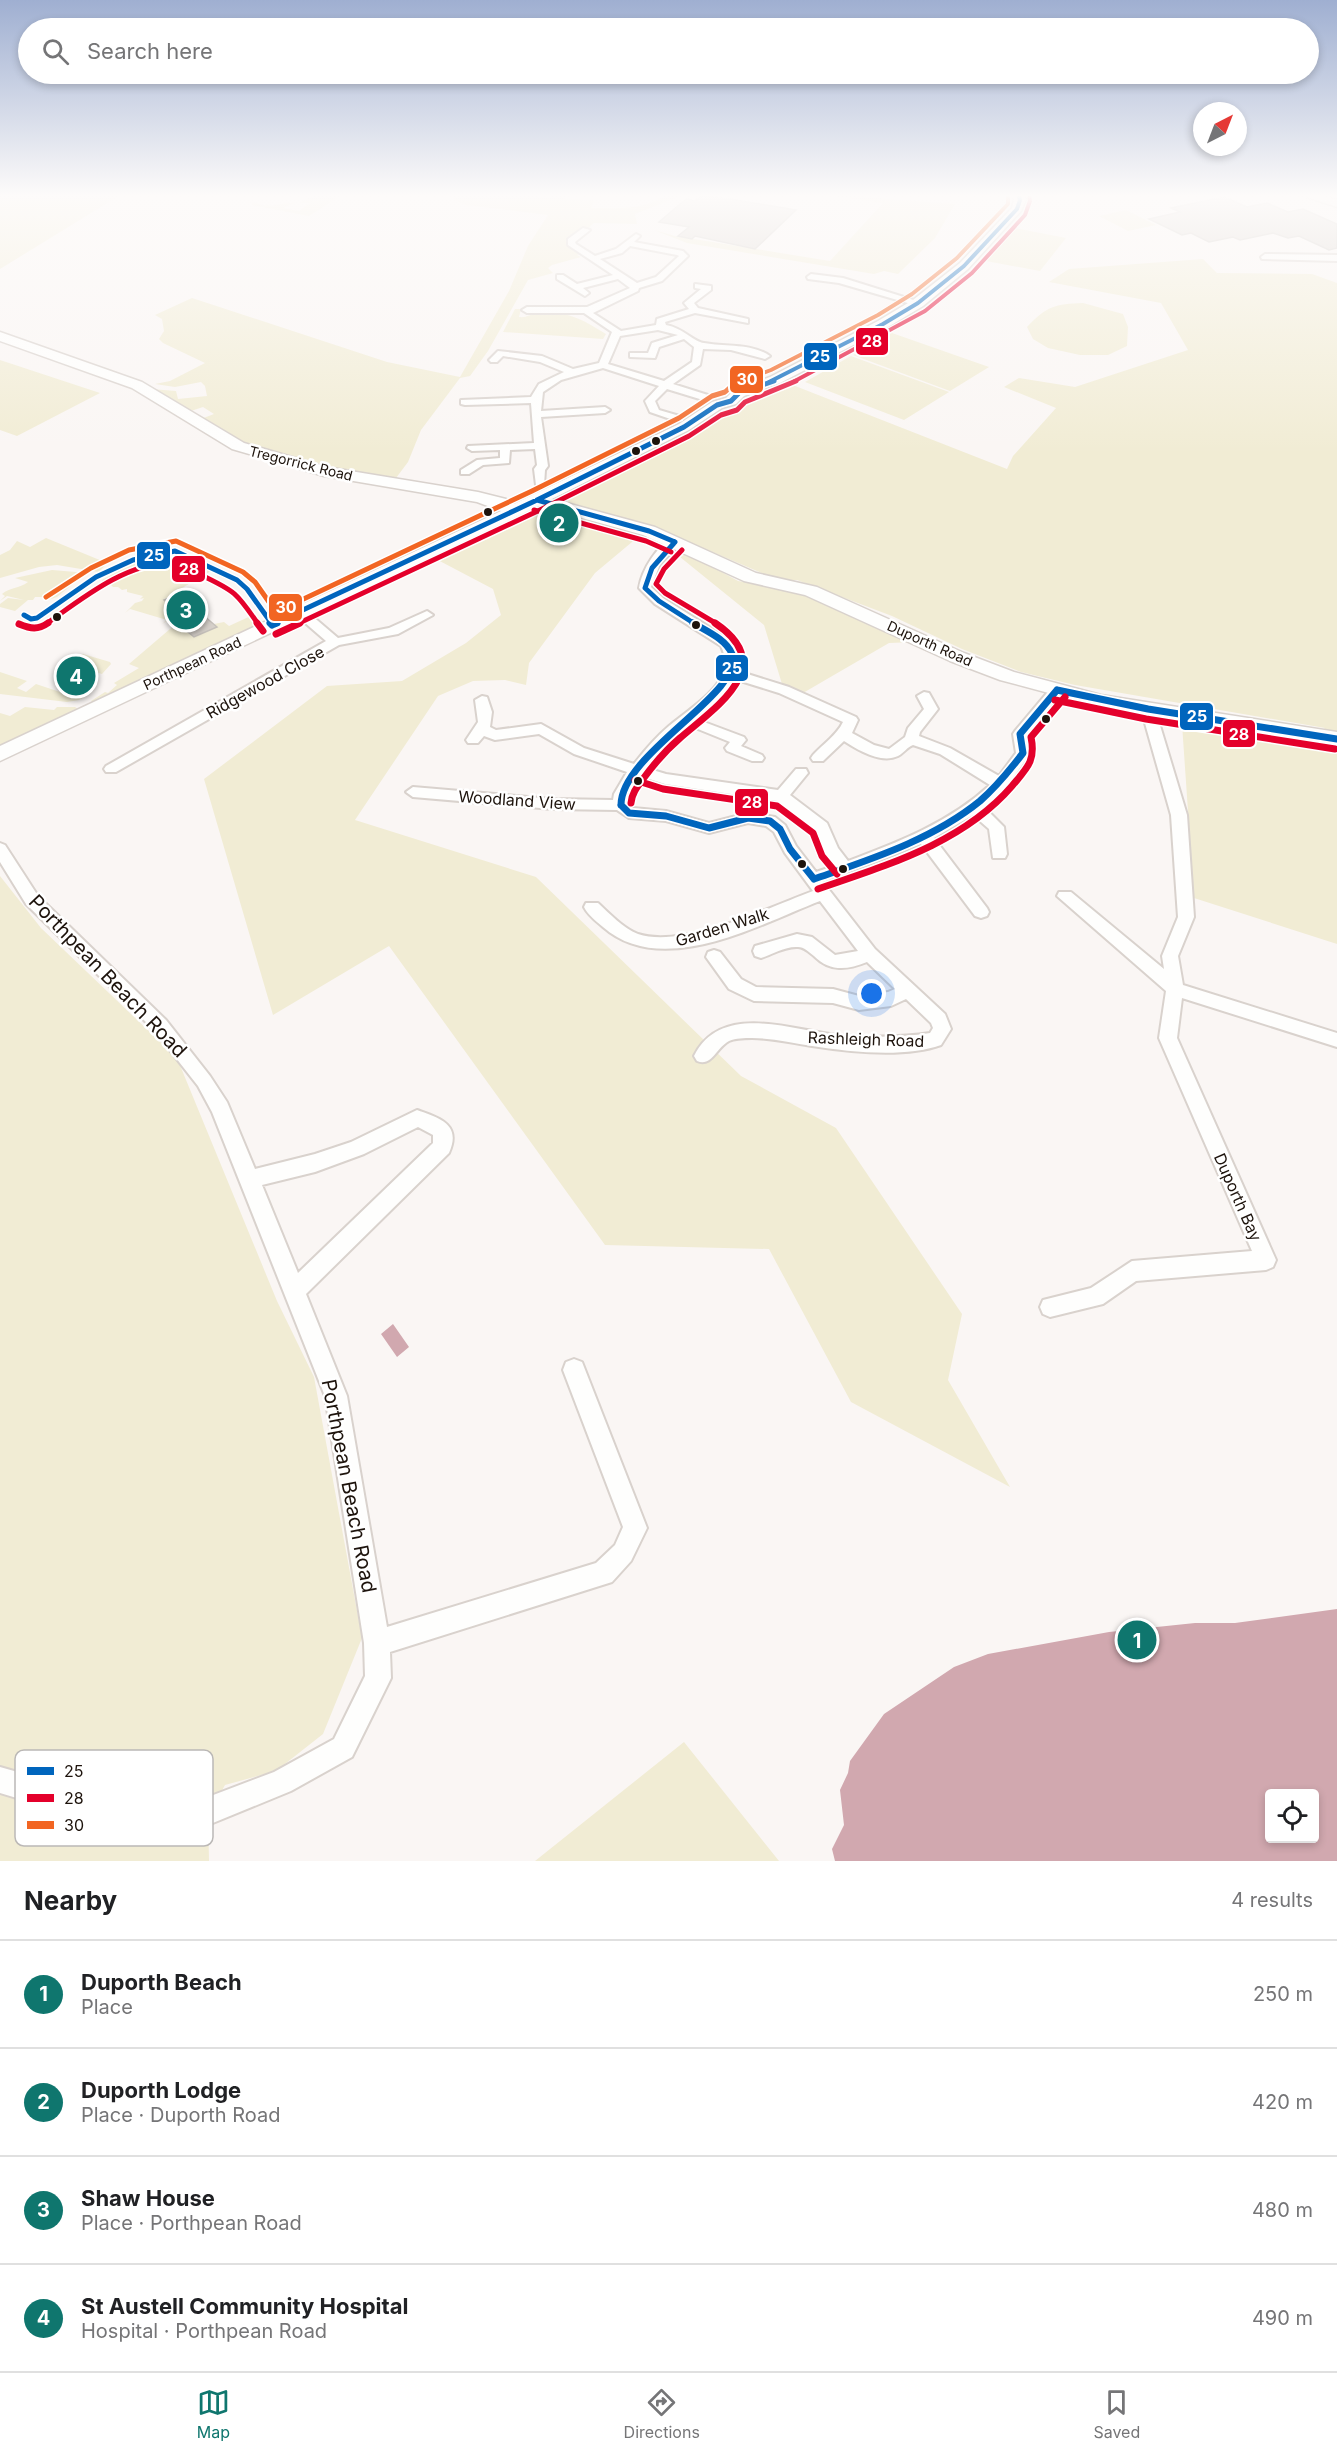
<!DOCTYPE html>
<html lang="en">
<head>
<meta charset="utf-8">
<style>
	body { margin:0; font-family:Inter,sans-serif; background:#f2f2f2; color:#202124 }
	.controls { position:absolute; right:18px; bottom:18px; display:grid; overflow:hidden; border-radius:6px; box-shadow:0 3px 9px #0003 }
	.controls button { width:54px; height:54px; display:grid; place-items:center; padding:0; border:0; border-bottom:2px solid #e0e0e0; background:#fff; color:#202124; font:30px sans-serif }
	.compass { position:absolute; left:1193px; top:102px; width:54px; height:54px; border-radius:50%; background:#fff; box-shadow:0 3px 9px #0003; rotate:42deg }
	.you { position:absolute; left:872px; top:994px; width:21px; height:21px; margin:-15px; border:4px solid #fff; border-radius:50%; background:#1a73e8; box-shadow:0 0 0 9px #1a73e833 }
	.badge { display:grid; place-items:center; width:39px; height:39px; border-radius:50%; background:#0f766e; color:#fff; font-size:20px; font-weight:700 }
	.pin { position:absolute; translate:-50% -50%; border:3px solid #fff; box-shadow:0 2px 6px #0006 }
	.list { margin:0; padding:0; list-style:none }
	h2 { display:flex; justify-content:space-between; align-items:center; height:78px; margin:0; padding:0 24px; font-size:26px }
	h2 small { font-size:20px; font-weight:400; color:#757577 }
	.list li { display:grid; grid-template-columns:39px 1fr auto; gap:18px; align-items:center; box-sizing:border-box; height:108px; padding:0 24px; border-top:2px solid #e0e0e0 }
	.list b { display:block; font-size:22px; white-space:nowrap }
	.list p { margin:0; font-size:20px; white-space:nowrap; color:#757577 }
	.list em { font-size:20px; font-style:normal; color:#757577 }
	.icon { flex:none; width:33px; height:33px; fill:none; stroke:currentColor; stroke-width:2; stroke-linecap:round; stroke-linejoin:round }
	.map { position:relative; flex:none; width:1337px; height:1861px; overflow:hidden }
	.search { position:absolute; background:#fff; box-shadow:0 3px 9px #0003; left:18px; right:18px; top:18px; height:66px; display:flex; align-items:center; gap:15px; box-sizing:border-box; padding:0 21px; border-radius:33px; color:#757577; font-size:22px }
	.sheet { height:510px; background:#fff }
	nav { display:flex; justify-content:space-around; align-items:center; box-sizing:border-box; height:84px; border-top:2px solid #e0e0e0; background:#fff; font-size:16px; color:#757577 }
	nav a { display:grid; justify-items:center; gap:3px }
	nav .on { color:#0f766e }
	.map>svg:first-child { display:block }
	.green { fill:#f1ecd4 }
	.water { fill:#d1a8af; fill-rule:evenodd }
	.building { fill:#d6d0ca; stroke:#c6c1bb; stroke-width:1.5 }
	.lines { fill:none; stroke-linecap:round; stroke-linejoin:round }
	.street-casing { stroke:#d9d2cd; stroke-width:4 }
	.secondary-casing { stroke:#d9d2cd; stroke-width:3 }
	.street { fill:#fefefd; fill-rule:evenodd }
	.secondary { fill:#fefefd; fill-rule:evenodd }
	.bus-1-far2-casing { stroke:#fff; stroke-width:6 }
	.bus-1-far1-casing { stroke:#fff; stroke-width:8 }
	.bus-1-casing { stroke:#fff; stroke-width:10 }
	.bus-2-far2-casing { stroke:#fff; stroke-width:6 }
	.bus-2-far1-casing { stroke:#fff; stroke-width:8 }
	.bus-2-casing { stroke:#fff; stroke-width:10 }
	.bus-3-far1-casing { stroke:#fff; stroke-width:6 }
	.bus-3-casing { stroke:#fff; stroke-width:8 }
	.bus-1-far2 { stroke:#0065bd; stroke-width:4 }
	.bus-1-far1 { stroke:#0065bd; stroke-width:5 }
	.bus-1 { stroke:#0065bd; stroke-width:7 }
	.bus-2-far2 { stroke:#e4002b; stroke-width:4 }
	.bus-2-far1 { stroke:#e4002b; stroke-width:5 }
	.bus-2 { stroke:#e4002b; stroke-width:7 }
	.bus-3-far1 { stroke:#f26522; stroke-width:4 }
	.bus-3 { stroke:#f26522; stroke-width:5 }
	.bus-dot { fill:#1d130c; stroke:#fff; stroke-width:2 }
	.labels { text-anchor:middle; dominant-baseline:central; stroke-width:5; stroke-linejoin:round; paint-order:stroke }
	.far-street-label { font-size:14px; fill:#1d130c; stroke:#fff }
	.street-label { font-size:16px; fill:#1d130c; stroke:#fff }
	.near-street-label { font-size:20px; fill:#1d130c; stroke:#fff }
	.key { fill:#fff; stroke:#bbb8b6; stroke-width:1.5 }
	.key-label { font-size:16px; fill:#1d130c }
	.line-badge { stroke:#fff; stroke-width:2 }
	.badge-label { font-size:16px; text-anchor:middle; font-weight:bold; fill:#fff }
</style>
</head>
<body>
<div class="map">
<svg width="1337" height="1861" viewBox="0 0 1337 1861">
	<rect width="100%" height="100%" fill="#faf6f4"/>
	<path class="green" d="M0 194H122L0 269Z
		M317 194H343L309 216 252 205 253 202C270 210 279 202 294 203L283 208 299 211 310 203H299Z
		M428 194H507L552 198 554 194H566L565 199 594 200 591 208C618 208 645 211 666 194L683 195 635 214 637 224 594 223 587 229 583 228 569 246 581 254 577 255 581 257 552 265 548 268 553 273 528 280 488 351 470 376 460 378 421 430 408 462 396 478 349 473 242 444 201 419 214 414 203 407 188 412 151 389 176 391 178 399 207 396 205 386 201 382 175 387 155 384 170 381 205 363 163 343 159 339 164 331 162 319 155 315 192 298 387 362 460 377 509 291 528 246 548 215 466 205 455 200 452 195Z
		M822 194 955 204 935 238 898 274 884 271 874 274 687 243 654 230 675 236 830 261 883 203Z
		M1126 210 1156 225 1128 231 1099 216Z
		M1015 228 1066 238 1040 271 986 261Z
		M1203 259 1217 273 1312 274 1337 283V944L1194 898 1182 724 1310 741 1325 728 1075 685 1021 672 962 649 892 616 797 580H778L649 525 571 505 564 496 785 382 1007 469 1013 456 1056 408 1004 387 1019 378 1075 387 1188 350 1161 303 1049 282 1069 269Z
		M1083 303 1123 314 1128 327 1127 346 1108 355H1080L1048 348 1033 339 1027 327C1047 306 1055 304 1083 303Z
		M515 309H521L519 317C527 318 530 314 537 313 567 310 582 319 606 334L603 339 503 332Z
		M892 333 989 367 950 391 853 355Z
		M851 356 949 392 904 420 805 382Z
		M0 360 100 393 17 436 0 430Z
		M541 507 638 537 595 573 529 663 526 685 505 680 473 681 438 696 355 820 536 877 741 1076 836 1128 962 1314 948 1380 1010 1487 851 1402 769 1249 605 1245 389 946 273 1015 204 779 327 686 402 681 466 643 501 615 493 589 434 558Z
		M46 538 107 563 99 572 57 565 39 567 0 578V555L10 550 17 541 30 547Z
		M687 553 738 581 812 594 915 642 889 643 803 693 782 684 764 625 680 557Z
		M170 555 179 556 211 571 182 588 184 591 164 599 168 603 165 605 177 615 162 624 167 620 130 609 125 613 135 603 142 601 144 598 140 599 143 596 127 592V589L122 590 118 587H113L109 583 104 584 102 580 133 563Z
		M52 570 76 572 84 575 57 597 48 600 49 597H35L33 600H28L15 611 0 607V604L8 598 24 600 7 596 0 601 5 596 2 594C10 587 19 589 28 582L15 578Z
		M255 614 262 621V623L93 703 91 701 105 692 108 693 117 685 114 683 139 668 129 664 177 623 173 621 178 616 189 625 183 628 194 637 216 627 214 624 224 622 229 626Z
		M83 654 110 662 111 664 102 674 70 664Z
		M0 672 27 681 17 688 26 692 36 684 72 696 81 689 92 692 79 700 67 702 0 694Z
		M25 707 54 710 57 707H75L80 710 0 750V713L10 716Z
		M0 876 41 928 177 1058 277 1301 314 1377 362 1638 323 1734 276 1771 225 1785 219 1796 162 1804 85 1795 0 1770Z
		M684 1742 779 1861H535Z
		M0 1780 116 1814 208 1811 209 1861H0Z"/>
	<path class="water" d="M393 1324 409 1347 397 1357 381 1334Z
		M1337 1609V1861H835L832 1849 844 1825 840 1790 848 1773 850 1761 884 1714 954 1667 988 1654 1109 1632 1195 1623H1235ZM1270 1794H1314V1838H1270Z"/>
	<path class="building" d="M701 196 730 199 796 210 755 249 695 236 692 239 678 236 689 227 659 222 686 199 695 201Z
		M1224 197 1247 207 1267 203 1288 212 1303 209 1337 224V248L1329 250 1299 236 1288 238 1273 233 1240 240 1233 237 1209 242 1191 233 1182 235 1149 219 1180 212 1171 208Z
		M178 594 210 621 217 627 194 637 183 628 191 624 164 600Z"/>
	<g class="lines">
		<g class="street-casing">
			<path id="street" d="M583 228 590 230 575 242 576 244 595 256 616 249 636 234 640 236 634 242 683 251 688 256 662 281 639 288 638 291 593 313 621 331 656 325 657 319 689 309 684 303 701 289 695 288V284L711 286V290L694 303 698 308 748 319V323L695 313 665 322 666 325C683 328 694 342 704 343 725 347 752 343 770 356L765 359 731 350 703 349 700 365 673 384 711 396V400H703L667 389 655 401 659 410 683 417V421L679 422 650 412 645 401 659 386 603 368 561 380 543 392 541 411 605 407 610 410 605 413 541 417 548 466 545 470 544 485H536L534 469 537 465 535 449 510 450 509 463 483 465 469 474H461V470L477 460 500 458V450L472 451 467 448 468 446 534 443 531 403 465 405 461 404V400L531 397 539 384 564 372 540 362 503 356 497 362H491L489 360 498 351 542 356 573 369 599 363 612 332 584 313H527L522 310 527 307H587L630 288 618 279 583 288 589 293 585 296 557 279V275H563L577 284 613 275 568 245V239ZM630 246 677 255 679 256 656 277 637 283 600 259 622 253ZM658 330 678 335 652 343 648 353H630V357L655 358 659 347 684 339 694 347 692 362 664 381 608 364 620 336Z
				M1265 254 1337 255V261L1262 259 1261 257Z
				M811 274 843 278 923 303 918 306 839 283 808 279 807 277Z
				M675 538 681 542 660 564 651 587 663 598 731 641 739 656 738 671 789 687 856 717 858 720 852 733 874 745 889 749 905 737 908 728 924 709 917 696 924 692 929 693 938 709 920 732 919 736 950 748 999 776 1016 753 1013 734 1015 731 1052 687 1057 686 1064 690 1027 735 1030 753C1017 773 1003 793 984 807L1004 827 1007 854 1005 858H993L989 829 973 815 934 838 987 908 989 912 987 916 981 918 975 916 921 844 823 882 875 949 945 1014 951 1029 941 1045C905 1058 850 1052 812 1046 792 1043 772 1038 752 1038 744 1038 736 1038 729 1041 716 1048 712 1067 697 1061L694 1056C721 1002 791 1030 837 1035 868 1037 899 1038 930 1033L933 1028 931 1023 906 999 891 1006 859 1010 833 1003 754 1001 729 989 706 957 708 952 714 950 720 952 741 979 756 987 833 989 859 996 888 992 895 989 867 962C847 970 830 972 814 956 809 952 804 947 798 947 785 946 773 954 761 958L755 956 753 951 755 946 797 934 812 937 835 955 858 951 820 901C758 925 662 979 603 927 596 921 588 915 584 907L586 903H598C610 914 623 928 638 934 683 949 770 907 813 891L785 853 774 832 766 826 748 823 709 833 666 821 629 818 617 810 552 809 413 797 406 792 413 787 552 799 613 800 614 794 627 772 574 754 539 734 495 740 484 736 478 743H468L466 740 478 722 475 700 482 696 487 697 492 712 490 727 496 730 541 724 584 748 634 764C644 751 656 737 669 726 692 706 739 682 721 646L655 604 639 588C642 570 657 544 675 538ZM734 679 779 693 843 722C837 735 823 744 813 755L811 758 813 761H823L844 741C858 750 881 764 898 756 904 753 907 747 913 745L940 754 990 785C950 822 899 842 848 861L838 848 827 823 790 795 808 773 806 769H796L778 790 666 774 646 768 688 725 730 742 725 748 727 751 752 761H762L764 758 762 755 741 746 746 740 744 737 696 719 722 696ZM640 776 665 784 777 801 815 830 823 850 834 866 816 872 796 846 785 825 775 817 748 813 709 823 666 811 633 808 628 803V794Z
				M300 608 304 609 338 638 389 628 427 611 433 615 398 634 339 645 116 772H106L104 769 106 766 326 641 296 615 294 612Z
				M1148 705 1155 709 1187 815 1194 917 1178 956 1183 985 1337 1033V1047L1182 998 1177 1038 1276 1260 1273 1267 1266 1270 1136 1281 1103 1304 1050 1317 1043 1314 1040 1307 1043 1300 1091 1288 1132 1261 1252 1251 1159 1038 1166 991 1057 896 1059 892H1071L1164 969 1162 956 1178 917 1171 815 1141 709Z
				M0 843 5 845 38 896 166 1020 210 1076 227 1102 255 1169 315 1154 351 1142 417 1110C439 1118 462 1124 449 1153L306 1294 347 1396 387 1627 596 1563 615 1545 623 1527 563 1370 566 1362 574 1359 582 1362 647 1528 631 1561 612 1582 390 1652 391 1678 352 1757 291 1791 208 1825 116 1828 0 1793V1767L116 1800 208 1797 274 1772 334 1739 365 1676 364 1643 325 1396 212 1112 198 1086 154 1030 26 904 0 862ZM418 1127 433 1135V1143L298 1273 262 1185 315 1172 364 1154Z"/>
		</g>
		<g class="secondary-casing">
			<path id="secondary" d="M1013 194H1024L1026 200 1021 211 968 269 923 306 888 327 780 383 744 396 736 404 722 408 689 430 552 499 655 527 756 573 817 587 964 653 1014 672 1101 695 1337 732V746L1101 707 1000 680 950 661 805 595 744 581 643 535 539 506 0 761V746L501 511 477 502 324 476 232 449 132 388 0 341V332L142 382 244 443 326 467 478 492 506 499 514 504 679 424 712 402 726 398 734 390 770 377 878 321 913 300 960 263 1012 208 1014 200Z
				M1303 194H1318L1337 200V207L1304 196Z"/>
		</g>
		<use href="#street" class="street"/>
		<use href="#secondary" class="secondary"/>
		<g class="bus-1-far2-casing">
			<path id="bus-1-far2" d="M769 382 883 324 918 303 964 266 1017 209 1020 200 1018 194"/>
		</g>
		<g class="bus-1-far1-casing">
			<path id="bus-1-far1" d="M537 500 649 531 675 542
				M675 542 652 568 645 588 659 601 695 624
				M24 615 31 619 37 618 96 577 133 560 175 551 237 580 247 589 272 624
				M273 624 537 500 684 427 717 405 731 401 739 393 774 381"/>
		</g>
		<g class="bus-1-casing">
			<path id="bus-1" d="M270 623 272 625
				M272 625 277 623
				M1057 690 1148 709 1337 739
				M621 805C621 753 746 692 732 654 726 639 706 631 693 623
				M621 805 629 813 666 816 709 828 748 818 770 821 780 829 790 849 814 879
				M814 879C871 859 932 840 980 801 996 787 1010 770 1023 753L1020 734 1057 690"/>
		</g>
		<g class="bus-2-far2-casing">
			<path id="bus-2-far2" d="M793 382 925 311 972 273 1025 215 1030 201 1029 194"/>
		</g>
		<g class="bus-2-far1-casing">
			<path id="bus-2-far1" d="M534 510 646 541 671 552
				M682 550 664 569 656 584 665 593 717 624
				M46 624C83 598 124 564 172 562 181 562 193 571 201 575 235 591 237 593 258 624
				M297 624 542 509 689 436 721 415 737 410 745 402 796 381"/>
		</g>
		<g class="bus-2-casing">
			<path id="bus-2" d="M257 623 263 631
				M19 624C31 629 38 630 48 623
				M276 634 300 623
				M1055 700 1146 719 1335 749
				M635 780 663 789 777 806 813 833 822 856 837 874
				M631 803C632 793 637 787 643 779 654 764 666 750 680 738 717 706 779 666 715 623
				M818 889C887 865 963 843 1012 786 1027 768 1036 761 1031 737L1065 697"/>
		</g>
		<g class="bus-3-far1-casing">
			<path id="bus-3-far1" d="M739 382 771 370 878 315 912 294 957 258 1008 204V197"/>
		</g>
		<g class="bus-3-casing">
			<path id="bus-3" d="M46 597 91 568 129 550 176 541 243 572 255 582 276 612 532 491 679 418 712 396 725 392 734 384 743 381"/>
		</g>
		<use href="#bus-1-far2" class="bus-1-far2"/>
		<use href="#bus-1-far1" class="bus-1-far1"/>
		<use href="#bus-1" class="bus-1"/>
		<use href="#bus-2-far2" class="bus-2-far2"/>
		<use href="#bus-2-far1" class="bus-2-far1"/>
		<use href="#bus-2" class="bus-2"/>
		<use href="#bus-3-far1" class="bus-3-far1"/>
		<use href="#bus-3" class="bus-3"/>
	</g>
	<linearGradient id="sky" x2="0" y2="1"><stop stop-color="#9fafd1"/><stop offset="0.43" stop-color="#fdfbfa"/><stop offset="1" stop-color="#fdfbfa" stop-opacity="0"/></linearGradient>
	<rect width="1337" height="454" fill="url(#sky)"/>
	<g class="bus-dot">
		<circle cx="656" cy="441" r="5"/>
		<circle cx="636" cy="451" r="5"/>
		<circle cx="488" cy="512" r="5"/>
		<circle cx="57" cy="617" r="5"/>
		<circle cx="696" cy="625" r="5"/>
		<circle cx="1046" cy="719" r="5"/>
		<circle cx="638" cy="781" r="5"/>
		<circle cx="802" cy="864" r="5"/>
		<circle cx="843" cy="869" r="5"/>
	</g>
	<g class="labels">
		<g class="far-street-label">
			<text transform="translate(301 463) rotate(14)">Tregorrick Road</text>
			<text transform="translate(930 643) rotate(24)">Duporth Road</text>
			<text transform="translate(192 663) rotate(-25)">Porthpean Road</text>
		</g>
		<g class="street-label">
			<text transform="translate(265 682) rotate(-29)">Ridgewood Close</text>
			<text transform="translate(517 800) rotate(4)">Woodland View</text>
			<text transform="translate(722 927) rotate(-17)">Garden Walk</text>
			<text transform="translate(866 1039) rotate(2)">Rashleigh Road</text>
			<text transform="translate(1238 1197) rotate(66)">Duporth Bay</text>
		</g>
		<g class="near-street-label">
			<text transform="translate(108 976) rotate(46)">Porthpean Beach Road</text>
			<text transform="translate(349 1486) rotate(79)">Porthpean Beach Road</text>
		</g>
	</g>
	<rect x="15" y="1750" width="198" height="96" rx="9" class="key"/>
	<rect x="27" y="1767" width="27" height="8" fill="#0065bd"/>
	<rect x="27" y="1794" width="27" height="8" fill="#e4002b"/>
	<rect x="27" y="1821" width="27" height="8" fill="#f26522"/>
	<g class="key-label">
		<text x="64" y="1777">25</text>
		<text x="64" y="1804">28</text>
		<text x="64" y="1831">30</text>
	</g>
	<g class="line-badge">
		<rect x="855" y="327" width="34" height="29" rx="6" fill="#e4002b"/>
		<rect x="803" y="342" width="35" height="29" rx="6" fill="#0065bd"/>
		<rect x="729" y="365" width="35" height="29" rx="6" fill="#f26522"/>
		<rect x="136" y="541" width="35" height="29" rx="6" fill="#0065bd"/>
		<rect x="171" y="555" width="35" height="28" rx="6" fill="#e4002b"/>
		<rect x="268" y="593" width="35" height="29" rx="6" fill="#f26522"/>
		<rect x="715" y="654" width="34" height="28" rx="6" fill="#0065bd"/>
		<rect x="1179" y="702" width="35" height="29" rx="6" fill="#0065bd"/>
		<rect x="1222" y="719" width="34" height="29" rx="6" fill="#e4002b"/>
		<rect x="734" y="788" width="35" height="29" rx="6" fill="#e4002b"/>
	</g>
	<g class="badge-label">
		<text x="872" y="347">28</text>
		<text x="820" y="362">25</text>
		<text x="747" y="385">30</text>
		<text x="154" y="561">25</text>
		<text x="189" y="575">28</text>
		<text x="286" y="613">30</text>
		<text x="732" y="674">25</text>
		<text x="1197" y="722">25</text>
		<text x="1239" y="740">28</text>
		<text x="752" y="808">28</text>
	</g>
</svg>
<div class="controls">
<button><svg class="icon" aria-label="locate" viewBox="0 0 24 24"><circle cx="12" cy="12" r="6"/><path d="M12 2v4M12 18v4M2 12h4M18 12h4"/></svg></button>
</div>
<svg class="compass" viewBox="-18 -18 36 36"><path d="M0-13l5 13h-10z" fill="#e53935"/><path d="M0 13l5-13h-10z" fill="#757577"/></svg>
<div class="you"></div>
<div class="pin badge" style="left:1137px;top:1640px">1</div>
<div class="pin badge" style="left:559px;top:523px">2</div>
<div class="pin badge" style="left:186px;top:610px">3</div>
<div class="pin badge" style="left:76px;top:676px">4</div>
<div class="search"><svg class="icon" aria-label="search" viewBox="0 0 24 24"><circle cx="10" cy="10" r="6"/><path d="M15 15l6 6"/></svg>Search here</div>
</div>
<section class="sheet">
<h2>Nearby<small>4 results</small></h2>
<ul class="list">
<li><span class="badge">1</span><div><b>Duporth Beach</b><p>Place</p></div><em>250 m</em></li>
<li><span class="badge">2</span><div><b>Duporth Lodge</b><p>Place · Duporth Road</p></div><em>420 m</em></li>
<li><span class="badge">3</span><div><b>Shaw House</b><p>Place · Porthpean Road</p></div><em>480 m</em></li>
<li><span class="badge">4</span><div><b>St Austell Community Hospital</b><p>Hospital · Porthpean Road</p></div><em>490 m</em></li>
</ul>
</section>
<nav>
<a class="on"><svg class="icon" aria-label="map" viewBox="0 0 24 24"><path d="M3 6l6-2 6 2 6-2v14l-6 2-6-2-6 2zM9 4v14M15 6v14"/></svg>Map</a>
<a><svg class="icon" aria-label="directions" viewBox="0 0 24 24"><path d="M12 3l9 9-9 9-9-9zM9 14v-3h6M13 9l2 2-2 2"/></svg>Directions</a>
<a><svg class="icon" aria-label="saved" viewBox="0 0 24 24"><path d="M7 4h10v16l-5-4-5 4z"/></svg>Saved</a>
</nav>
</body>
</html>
